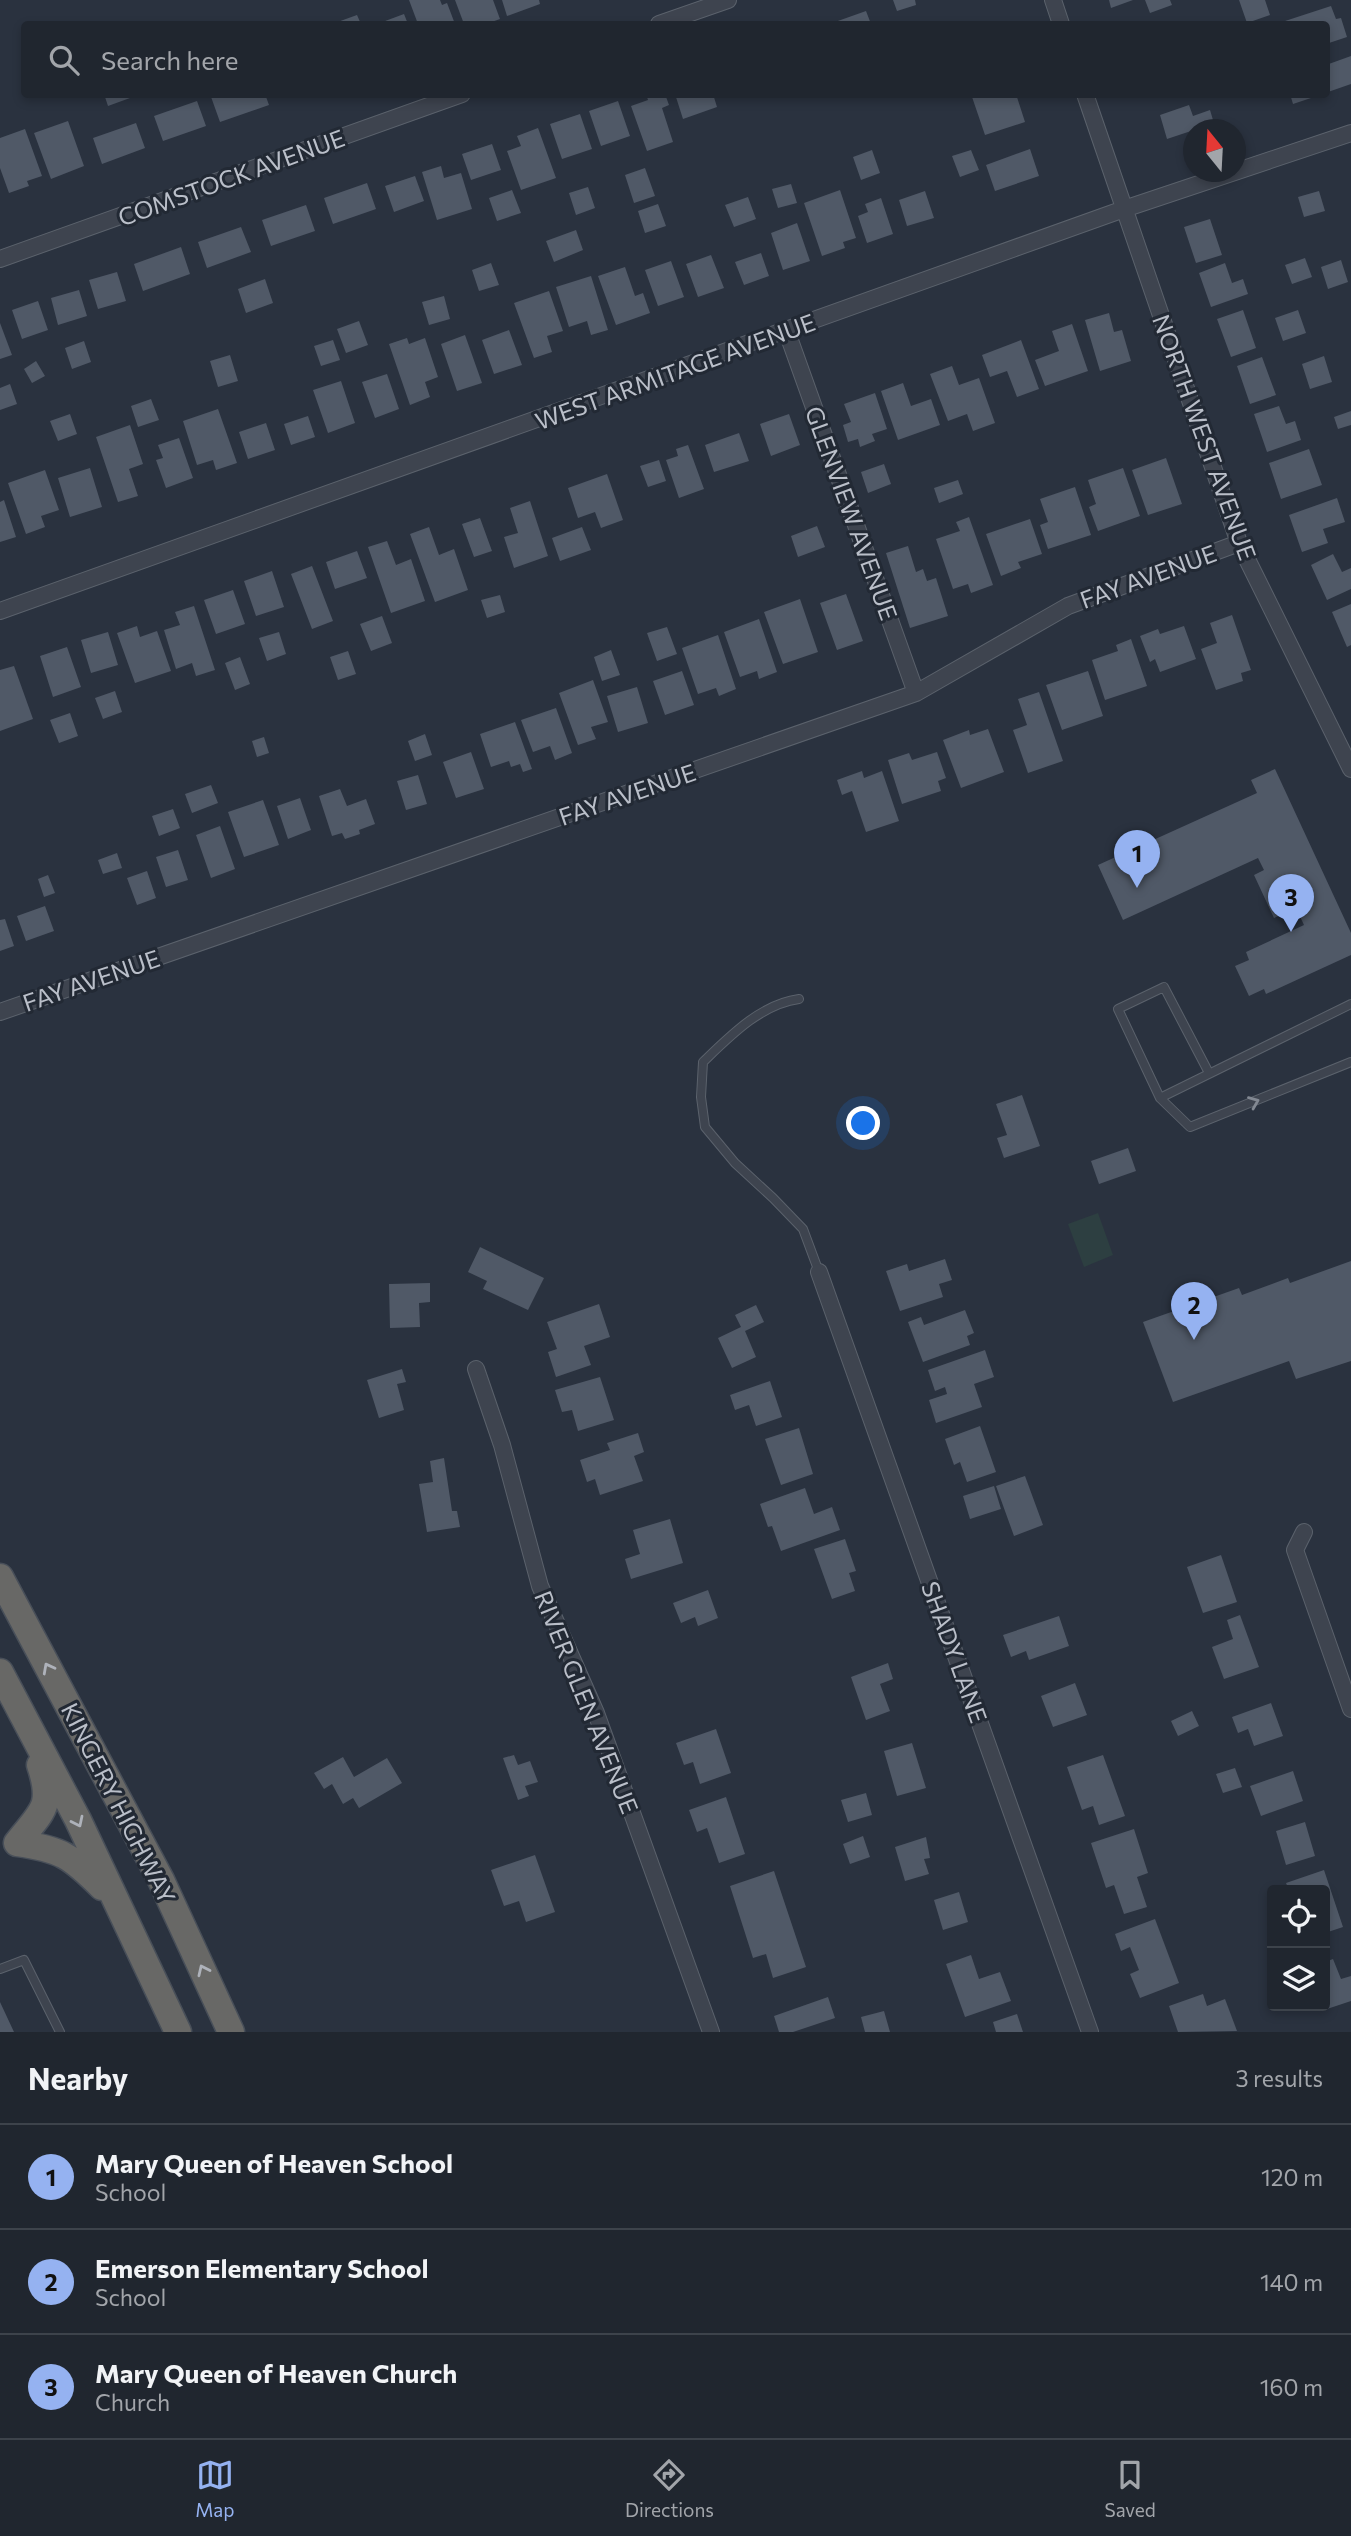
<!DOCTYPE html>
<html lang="en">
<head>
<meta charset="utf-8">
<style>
	body { margin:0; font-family:Commissioner,sans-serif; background:#282e37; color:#f1f3f6 }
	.controls { position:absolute; right:21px; bottom:21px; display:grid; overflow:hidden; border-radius:7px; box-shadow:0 4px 10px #0003 }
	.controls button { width:63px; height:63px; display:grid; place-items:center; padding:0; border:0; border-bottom:2px solid #3d434b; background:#20262f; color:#f1f3f6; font:35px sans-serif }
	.compass { position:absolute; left:1183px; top:119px; width:63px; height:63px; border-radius:50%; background:#20262f; box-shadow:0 4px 10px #0003; rotate:342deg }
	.you { position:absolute; left:864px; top:1124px; width:24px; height:24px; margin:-18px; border:5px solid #fff; border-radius:50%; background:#1a73e8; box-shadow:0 0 0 10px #1a73e833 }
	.badge { display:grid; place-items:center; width:46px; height:46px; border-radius:50%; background:#95b2f1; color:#111; font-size:23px; font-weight:700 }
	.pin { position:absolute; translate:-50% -58px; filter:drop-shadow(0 2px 4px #0008) }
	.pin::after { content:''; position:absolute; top:37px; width:24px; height:21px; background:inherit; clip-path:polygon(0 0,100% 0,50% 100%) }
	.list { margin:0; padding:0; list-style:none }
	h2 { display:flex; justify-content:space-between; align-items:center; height:91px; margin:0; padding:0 28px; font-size:30px }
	h2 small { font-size:23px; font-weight:400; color:#a2a5aa }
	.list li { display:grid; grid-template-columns:46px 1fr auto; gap:21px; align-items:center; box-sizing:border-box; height:105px; padding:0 28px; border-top:2px solid #3d434b }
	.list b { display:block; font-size:26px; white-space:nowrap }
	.list p { margin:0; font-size:23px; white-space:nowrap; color:#a2a5aa }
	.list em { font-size:23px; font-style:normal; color:#a2a5aa }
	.icon { flex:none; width:38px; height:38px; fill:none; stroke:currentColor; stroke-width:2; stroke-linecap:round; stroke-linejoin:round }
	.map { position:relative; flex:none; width:1351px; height:2032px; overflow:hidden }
	.search { position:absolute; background:#20262f; box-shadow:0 4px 10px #0003; left:21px; right:21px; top:21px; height:77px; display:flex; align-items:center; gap:18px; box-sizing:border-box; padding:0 24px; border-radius:7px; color:#a2a5aa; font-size:26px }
	.sheet { height:406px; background:#20262f }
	nav { display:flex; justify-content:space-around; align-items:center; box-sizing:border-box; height:98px; border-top:2px solid #3d434b; background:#20262f; font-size:19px; color:#a2a5aa }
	nav a { display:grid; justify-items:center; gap:4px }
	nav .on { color:#95b2f1 }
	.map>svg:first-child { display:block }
	.green { fill:#2d3f41 }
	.building { fill:#505967 }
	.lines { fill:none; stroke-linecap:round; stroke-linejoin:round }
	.service-casing { stroke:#5b626c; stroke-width:10 }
	.minor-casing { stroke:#5b626c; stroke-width:18 }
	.trunk-casing { stroke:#484f59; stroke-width:29 }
	.service { stroke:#3e444f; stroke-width:8 }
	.minor { stroke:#3e444f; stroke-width:16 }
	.trunk { stroke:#686866; stroke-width:26 }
	.oneway { stroke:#828892 }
	.oneway2 { stroke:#aeb2ba }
	.labels { text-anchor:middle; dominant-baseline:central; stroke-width:6; stroke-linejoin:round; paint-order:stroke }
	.street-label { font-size:24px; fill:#babfc9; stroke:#222934 }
</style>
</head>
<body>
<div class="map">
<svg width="1351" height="2032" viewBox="0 0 1351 2032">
	<rect width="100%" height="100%" fill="#2a323f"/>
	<path class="green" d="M1098 1213 1113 1255 1084 1267 1068 1224Z"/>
	<path class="building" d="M409 0H440L442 5 447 3 455 24H418Z
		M455 0H493L500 19 486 24H464Z
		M502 0H539L540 4 507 16Z
		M893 0H915L916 5 897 11Z
		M1109 0H1133L1111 8Z
		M1145 0H1170L1172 5 1150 13Z
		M1239 0H1265L1270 15 1247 23Z
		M1331 6 1336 19 1341 18 1347 37 1326 44V24H1286L1285 21Z
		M866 11 871 24H836L835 22Z
		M404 14 408 24H377Z
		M357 15 361 24H332Z
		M1351 56V84L1328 92 1326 65Z
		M104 94H129L130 98 108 106Z
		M210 94H265L269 105 220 122Z
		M646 94H665L669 105 662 108 673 142 647 151 631 106 648 100Z
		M675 94H713L717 107 683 119Z
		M971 94H1016L1025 122 985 135Z
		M1290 94H1313L1314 97 1293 104Z
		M197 101 206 126 163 141 154 116Z
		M618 101 630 136 601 146 589 111Z
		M1189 105 1193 116 1210 110 1216 130H1194L1167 139 1160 115Z
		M580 114 592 149 562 159 550 124Z
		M68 121 84 166 51 179 34 133Z
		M136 123 145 148 102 164 93 138Z
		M538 128 556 178 521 190 507 151 521 146 517 136Z
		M25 129 42 176 27 181 29 186 9 193 0 168V138Z
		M492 144 501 170 471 180 462 154Z
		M1030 149 1039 176 995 191 986 165Z
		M872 150 880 173 861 180 853 157Z
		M971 150 979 170 960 177 952 156Z
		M441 166 444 178 461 173 472 209 437 220 422 172Z
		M645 168 655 196 634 203 625 175Z
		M415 176 424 201 394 212 385 186Z
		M367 183 376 209 333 224 324 198Z
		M791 184 797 203 778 208 772 189Z
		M588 187 595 208 576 215 569 193Z
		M512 190 521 213 497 221 489 198Z
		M840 190 856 238 843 242 845 248 822 256 804 203Z
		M925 191 934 218 907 226 899 200Z
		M1319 191 1325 211 1304 217 1298 197Z
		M748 197 756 219 734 227 725 205Z
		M881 198 893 234 867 243 858 216 868 212 865 204Z
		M658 204 666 226 645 233 638 211Z
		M306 205 315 231 271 246 262 220Z
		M1210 219 1222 255 1196 263 1184 227Z
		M797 223 810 261 783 270 771 233Z
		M241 227 251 252 207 268 198 242Z
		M576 230 583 250 554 262 546 241Z
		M181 247 190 274 143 291 134 264Z
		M761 253 769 276 744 285 735 262Z
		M711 255 724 288 698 297 686 264Z
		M1305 258 1312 277 1292 284 1285 265Z
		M1341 260 1348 282 1328 289 1321 267Z
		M671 261 684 297 658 306 645 270Z
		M491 263 499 285 479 291 472 270Z
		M1225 263 1232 283 1243 279 1248 294 1211 307 1199 273Z
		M625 267 635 296 643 293 650 313 616 325 598 276Z
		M117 272 126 301 98 309 89 280Z
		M591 276 608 330 591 335 587 321 569 327 556 287Z
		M265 279 273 303 246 313 238 289Z
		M79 290 87 316 58 325 51 298Z
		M549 291 563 331 547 336 552 352 534 358 514 303Z
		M444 296 450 319 429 325 422 302Z
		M38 301 48 330 22 339 12 310Z
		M1243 310 1256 348 1231 357 1217 319Z
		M1298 310 1306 333 1283 341 1275 318Z
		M1109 313 1114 332 1122 330 1131 361 1100 371 1085 320Z
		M359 321 368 345 346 353 337 329Z
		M0 323 12 355 0 359Z
		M1072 324 1088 371 1045 386 1035 360 1059 351 1052 331Z
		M509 330 522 365 494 374 482 340Z
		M465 335 482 383 457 391 441 344Z
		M407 338 409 344 425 338 438 377 425 382 430 397 410 405 389 344Z
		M333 340 340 360 321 366 314 346Z
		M1021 340 1039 389 1017 397 1007 371 990 377 982 355Z
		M84 341 91 362 72 369 65 348Z
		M230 355 238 381 218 387 210 361Z
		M1324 356 1332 382 1310 389 1302 364Z
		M1262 357 1276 395 1250 404 1237 366Z
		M36 361 45 376 32 383 24 369Z
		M952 366 959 385 979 378 995 423 973 431 967 414 948 421 930 374Z
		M387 374 399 409 375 418 362 382Z
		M341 381 355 423 328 433 313 390Z
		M903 383 911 406 931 399 940 425 898 440 881 391Z
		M10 384 17 404 0 410V388Z
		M875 393 887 429 872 434 875 441 860 447 858 439 848 442 843 425 851 422 844 404Z
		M151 399 159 420 138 427 131 406Z
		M1279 406 1286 424 1295 421 1301 440 1267 452 1254 414Z
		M218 409 237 463 216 470 213 460 197 465 183 421Z
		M1351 411V425L1338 429 1334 417Z
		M70 414 77 434 58 441 50 421Z
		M789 414 800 445 771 456 760 424Z
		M308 416 315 437 291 445 284 424Z
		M266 423 275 450 248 459 239 432Z
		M130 425 143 464 129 469 138 496 118 502 96 437Z
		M739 433 749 461 714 472 705 445Z
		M179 438 193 478 166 488 156 460 163 458 158 445Z
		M688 445 704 489 679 498 666 460 678 456 676 449Z
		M1309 449 1322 485 1281 499 1269 463Z
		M1166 458 1182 504 1148 515 1132 470Z
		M659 460 666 481 648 487 640 466Z
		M884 464 891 484 868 493 861 472Z
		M90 468 102 507 70 517 58 478Z
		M1123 468 1140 516 1098 531 1089 507 1096 504 1088 480Z
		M45 470 59 510 41 516 45 527 26 534 8 483Z
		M607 474 623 520 601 528 595 512 578 518 568 488Z
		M958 480 963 494 939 503 934 488Z
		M1075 487 1091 535 1048 549 1040 525 1048 522 1040 499Z
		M1337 498 1345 522 1323 529 1328 543 1302 552 1289 515Z
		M4 500 16 537 0 542V502Z
		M530 501 548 556 514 568 504 537 518 533 510 508Z
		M969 517 993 585 971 593 968 584 953 589 936 539 960 531 956 522Z
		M480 518 492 551 474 557 462 524Z
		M1030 519 1042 554 1018 562 1021 568 1001 576 986 534Z
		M817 526 825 547 798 557 791 536Z
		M429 527 439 555 454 549 468 590 435 602 410 534Z
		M582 527 591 550 560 561 552 538Z
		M387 541 396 565 411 559 425 601 391 613 368 547Z
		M908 546 916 572 923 569 927 581 936 578 948 616 910 628 886 553Z
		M357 551 367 578 335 589 326 562Z
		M1333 554 1342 572 1351 568V589L1327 600 1311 565Z
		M312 566 333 621 312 629 291 574Z
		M272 571 284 607 256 616 244 581Z
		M233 590 245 624 216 634 204 600Z
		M846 594 863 641 837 650 820 603Z
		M500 595 505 612 487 618 481 600Z
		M800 599 818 652 783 664 764 612Z
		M1351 604V645L1347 647 1332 612Z
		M194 606 215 670 196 676 192 663 176 669 164 630 180 625 175 612Z
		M1232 615 1251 670 1241 673 1243 681 1216 690 1201 649 1217 643 1210 623Z
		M382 616 392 643 371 651 360 624Z
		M759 619 777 672 759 679 757 671 740 677 724 632Z
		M137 626 140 637 157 631 171 671 135 683 117 633Z
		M1184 626 1196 659 1160 672 1155 659 1150 662 1140 636 1158 629 1160 634Z
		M667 627 677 654 657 661 647 633Z
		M108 632 118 665 91 673 81 640Z
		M279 632 286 654 267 661 259 638Z
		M718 635 736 689 719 696 716 688 698 694 682 648Z
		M1131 639 1147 686 1105 700 1092 660 1118 651 1116 645Z
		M67 647 81 687 53 697 40 656Z
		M611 650 620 675 602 681 594 657Z
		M348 651 356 674 338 680 330 657Z
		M240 657 250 684 235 690 225 663Z
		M14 666 33 719 0 731V670Z
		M682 671 694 705 665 715 653 681Z
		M1088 671 1103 716 1062 730 1046 685Z
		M593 680 608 722 591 727 596 739 578 745 559 693Z
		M637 687 648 723 618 732 607 696Z
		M115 691 122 712 103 719 95 698Z
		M1039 692 1063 761 1028 773 1013 730 1027 725 1018 699Z
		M556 708 572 753 555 760 550 746 533 752 521 720Z
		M70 713 78 736 59 743 50 720Z
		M515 722 532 769 523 772 520 764 511 767 509 761 491 767 480 734Z
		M988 729 1004 772 961 788 943 740 969 730 970 735Z
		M425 734 432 755 415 761 408 741Z
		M264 737 269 753 257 757 252 741Z
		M471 752 484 789 456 798 443 762Z
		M937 752 946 778 938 781 941 791 902 804 888 760 909 753 912 760Z
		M1275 769 1351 933V955L1266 994 1264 989 1249 996 1235 966 1249 960 1246 952 1304 925 1296 908 1274 918 1254 875 1264 870 1258 858 1123 920 1098 865 1257 793 1251 780Z
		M862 771 864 778 882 771 899 821 866 832 852 791 842 795 837 780Z
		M418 775 427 804 406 810 397 781Z
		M211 785 218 803 192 813 185 794Z
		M340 789 347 806 366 799 375 824 359 830 360 834 345 839 342 833 332 836 319 796Z
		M300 798 311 830 288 839 277 806Z
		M263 800 279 845 244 857 228 812Z
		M173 809 180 828 159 836 152 816Z
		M220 826 235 869 211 878 196 835Z
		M178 850 188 880 166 887 156 857Z
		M117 853 122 868 103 874 98 860Z
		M147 871 156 898 137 905 127 878Z
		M48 875 55 893 44 897 38 879Z
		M45 906 54 931 26 941 17 916Z
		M5 919 14 946 0 951V920Z
		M1022 1095 1040 1146 1004 1158 997 1138 1007 1135 996 1104Z
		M1128 1148 1136 1171 1099 1184 1091 1161Z
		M480 1247 544 1278 528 1310 483 1289 487 1281 468 1272Z
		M945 1259 952 1280 939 1284 943 1297 900 1311 886 1271 907 1264 909 1271Z
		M1351 1261V1361L1296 1379 1289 1361 1173 1402 1143 1322 1239 1288 1242 1295 1288 1278 1290 1283Z
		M430 1283V1302L419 1303 420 1327 390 1328 389 1284Z
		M599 1304 610 1337 584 1346 591 1365 556 1377 548 1352 557 1349 547 1322Z
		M756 1305 764 1322 745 1331 756 1357 732 1368 718 1338 741 1327 735 1315Z
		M965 1310 974 1333 967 1336 970 1345 923 1362 908 1322 921 1317 924 1325Z
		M985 1350 994 1377 974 1384 982 1407 936 1423 929 1400 947 1394 945 1387 935 1391 928 1370Z
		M402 1369 406 1382 397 1384 404 1410 379 1418 367 1380Z
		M600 1377 614 1420 578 1431 572 1410 562 1412 555 1390Z
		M770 1381 782 1417 756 1426 749 1405 735 1410 730 1395Z
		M980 1426 996 1472 967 1482 960 1462 954 1465 945 1439Z
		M799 1428 813 1474 781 1485 765 1439Z
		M638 1433 644 1452 634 1456 643 1481 600 1495 595 1479 587 1482 580 1460 610 1450 607 1443Z
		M444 1458 452 1511H457L460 1527 427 1532 419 1484 433 1482 430 1461Z
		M1025 1476 1043 1525 1014 1536 996 1486Z
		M994 1486 1001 1509 970 1519 963 1496Z
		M805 1488 814 1514 832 1507 840 1530 781 1551 772 1526 768 1527 760 1504Z
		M670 1519 683 1563 631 1579 625 1559 640 1554 633 1530Z
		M845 1539 856 1571 849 1573 855 1591 832 1599 814 1549Z
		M1221 1555 1237 1602 1203 1613 1187 1567Z
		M708 1590 718 1618 698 1626 695 1617 681 1623 673 1603Z
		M1240 1615 1259 1667 1224 1679 1212 1647 1233 1639 1227 1620Z
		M1059 1616 1069 1646 1029 1660 1026 1651 1011 1657 1003 1635Z
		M888 1663 893 1679 880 1684 890 1711 866 1720 851 1677Z
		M1075 1683 1087 1715 1053 1727 1041 1696Z
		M1271 1703 1283 1736 1254 1746 1248 1729 1238 1733 1232 1717Z
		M1192 1711 1199 1726 1178 1736 1171 1721Z
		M716 1729 731 1773 700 1784 693 1762 684 1765 676 1743Z
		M912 1743 926 1788 897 1796 884 1751Z
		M514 1755 518 1765 530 1761 538 1782 525 1786 529 1796 518 1800 503 1758Z
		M1103 1755 1125 1816 1099 1825 1093 1806 1082 1810 1067 1767Z
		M343 1757 354 1777 387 1758 402 1783 359 1808 353 1798 343 1804 332 1784 324 1789 314 1773Z
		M1235 1768 1242 1787 1223 1793 1216 1774Z
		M1293 1771 1303 1801 1261 1816 1250 1786Z
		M866 1793 872 1815 848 1822 841 1800Z
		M726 1797 745 1854 719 1863 707 1828 697 1832 689 1810Z
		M1305 1822 1315 1856 1286 1865 1276 1831Z
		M1134 1829 1148 1873 1137 1877 1147 1907 1124 1914 1114 1885 1106 1888 1091 1843Z
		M863 1836 870 1857 850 1864 843 1844Z
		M926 1837 930 1858 924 1859 929 1874 905 1881 895 1847Z
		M535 1855 555 1912 526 1922 519 1901 504 1906 491 1870Z
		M1324 1870 1343 1927 1325 1933V1890H1289L1286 1883Z
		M774 1871 806 1967 773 1978 766 1954 753 1958 730 1886Z
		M959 1892 968 1922 943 1930 934 1900Z
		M1155 1919 1179 1983 1140 1998 1130 1974 1139 1970 1130 1947 1121 1951 1115 1934Z
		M971 1955 979 1979 1000 1972 1011 2001 965 2017 946 1964Z
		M1333 1959 1341 1979 1351 1976V2001L1327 2009 1325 2003V1962Z
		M1203 1994 1207 2006 1225 1999 1237 2031 1178 2032 1169 2006Z
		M828 1997 835 2018 793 2032H779L774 2016Z
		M0 2002 14 2032H0Z
		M884 2011 890 2032H865L861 2017Z
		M1017 2014 1023 2032H996L993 2022Z"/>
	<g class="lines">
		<g class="service-casing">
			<path id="service" d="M799 999C761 1004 730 1036 703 1062L701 1097 705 1127 735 1163 773 1198 803 1229 819 1272
				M1209 1073 1164 987 1118 1009 1160 1098 1190 1127 1351 1062
				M1160 1098 1351 1004
				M0 1969 24 1960 60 2032"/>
		</g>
		<g class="minor-casing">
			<path id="minor" d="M1053 0 1061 24
				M659 24 728 0
				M1085 94 1239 543 1351 769
				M0 259 462 94
				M787 332 916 693
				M0 611 1124 209 1351 133
				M0 1012 916 693 1068 606 1239 543
				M819 1272 1090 2032
				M476 1369 502 1445 540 1586 596 1713 711 2032
				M1304 1532 1295 1550 1351 1709"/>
		</g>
		<g class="trunk-casing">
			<path id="trunk" d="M0 1577 161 1880 231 2032
				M0 1672 78 1820 178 2032
				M17 1843C42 1811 54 1807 40 1765
				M17 1843C61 1849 71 1856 102 1887"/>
		</g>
		<use href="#service" class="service"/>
		<use href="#minor" class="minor"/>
		<use href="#trunk" class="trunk"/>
	</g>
	<defs><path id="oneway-chevron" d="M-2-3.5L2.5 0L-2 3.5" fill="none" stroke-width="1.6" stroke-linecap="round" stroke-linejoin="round" transform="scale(1.75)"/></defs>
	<use class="oneway" href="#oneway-chevron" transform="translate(1254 1102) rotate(-22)"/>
	<g class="oneway2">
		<use href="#oneway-chevron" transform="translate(48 1668) rotate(-118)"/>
		<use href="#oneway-chevron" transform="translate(78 1822) rotate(64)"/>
		<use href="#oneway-chevron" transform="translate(203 1970) rotate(-115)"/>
	</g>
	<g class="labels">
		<g class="street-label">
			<text transform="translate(231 177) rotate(-20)">COMSTOCK AVENUE</text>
			<text transform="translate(675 371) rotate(-20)">WEST ARMITAGE AVENUE</text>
			<text transform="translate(1205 437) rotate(70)">NORTH WEST AVENUE</text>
			<text transform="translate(852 513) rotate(70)">GLENVIEW AVENUE</text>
			<text transform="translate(1148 576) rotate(-20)">FAY AVENUE</text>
			<text transform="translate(627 794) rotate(-19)">FAY AVENUE</text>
			<text transform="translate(91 980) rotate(-19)">FAY AVENUE</text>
			<text transform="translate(955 1652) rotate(70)">SHADY LANE</text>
			<text transform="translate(587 1702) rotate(68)">RIVER GLEN AVENUE</text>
			<text transform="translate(119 1803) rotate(63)">KINGERY HIGHWAY</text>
		</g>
	</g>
</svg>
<div class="controls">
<button><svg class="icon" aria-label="locate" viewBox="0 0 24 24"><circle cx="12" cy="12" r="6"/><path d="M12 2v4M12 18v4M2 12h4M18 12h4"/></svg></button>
<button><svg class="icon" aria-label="layers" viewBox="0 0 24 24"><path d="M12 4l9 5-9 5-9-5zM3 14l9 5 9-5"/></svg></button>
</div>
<svg class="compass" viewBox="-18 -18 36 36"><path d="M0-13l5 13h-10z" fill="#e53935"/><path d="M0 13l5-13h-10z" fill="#a2a5aa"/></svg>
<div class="you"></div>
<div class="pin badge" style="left:1137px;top:888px">1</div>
<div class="pin badge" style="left:1194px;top:1340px">2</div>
<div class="pin badge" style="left:1291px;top:932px">3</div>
<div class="search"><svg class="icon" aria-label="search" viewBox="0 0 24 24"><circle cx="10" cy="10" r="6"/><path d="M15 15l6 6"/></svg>Search here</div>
</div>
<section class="sheet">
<h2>Nearby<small>3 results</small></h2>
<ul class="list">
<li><span class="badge">1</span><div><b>Mary Queen of Heaven School</b><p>School</p></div><em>120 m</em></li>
<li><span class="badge">2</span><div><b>Emerson Elementary School</b><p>School</p></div><em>140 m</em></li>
<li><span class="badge">3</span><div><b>Mary Queen of Heaven Church</b><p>Church</p></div><em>160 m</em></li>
</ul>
</section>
<nav>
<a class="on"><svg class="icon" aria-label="map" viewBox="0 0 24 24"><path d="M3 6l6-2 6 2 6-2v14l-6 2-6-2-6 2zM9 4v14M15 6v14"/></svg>Map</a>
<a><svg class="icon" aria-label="directions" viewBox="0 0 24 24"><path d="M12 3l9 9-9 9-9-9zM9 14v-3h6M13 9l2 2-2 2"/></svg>Directions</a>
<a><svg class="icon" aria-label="saved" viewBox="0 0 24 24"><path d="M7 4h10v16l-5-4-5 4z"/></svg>Saved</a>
</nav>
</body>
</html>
